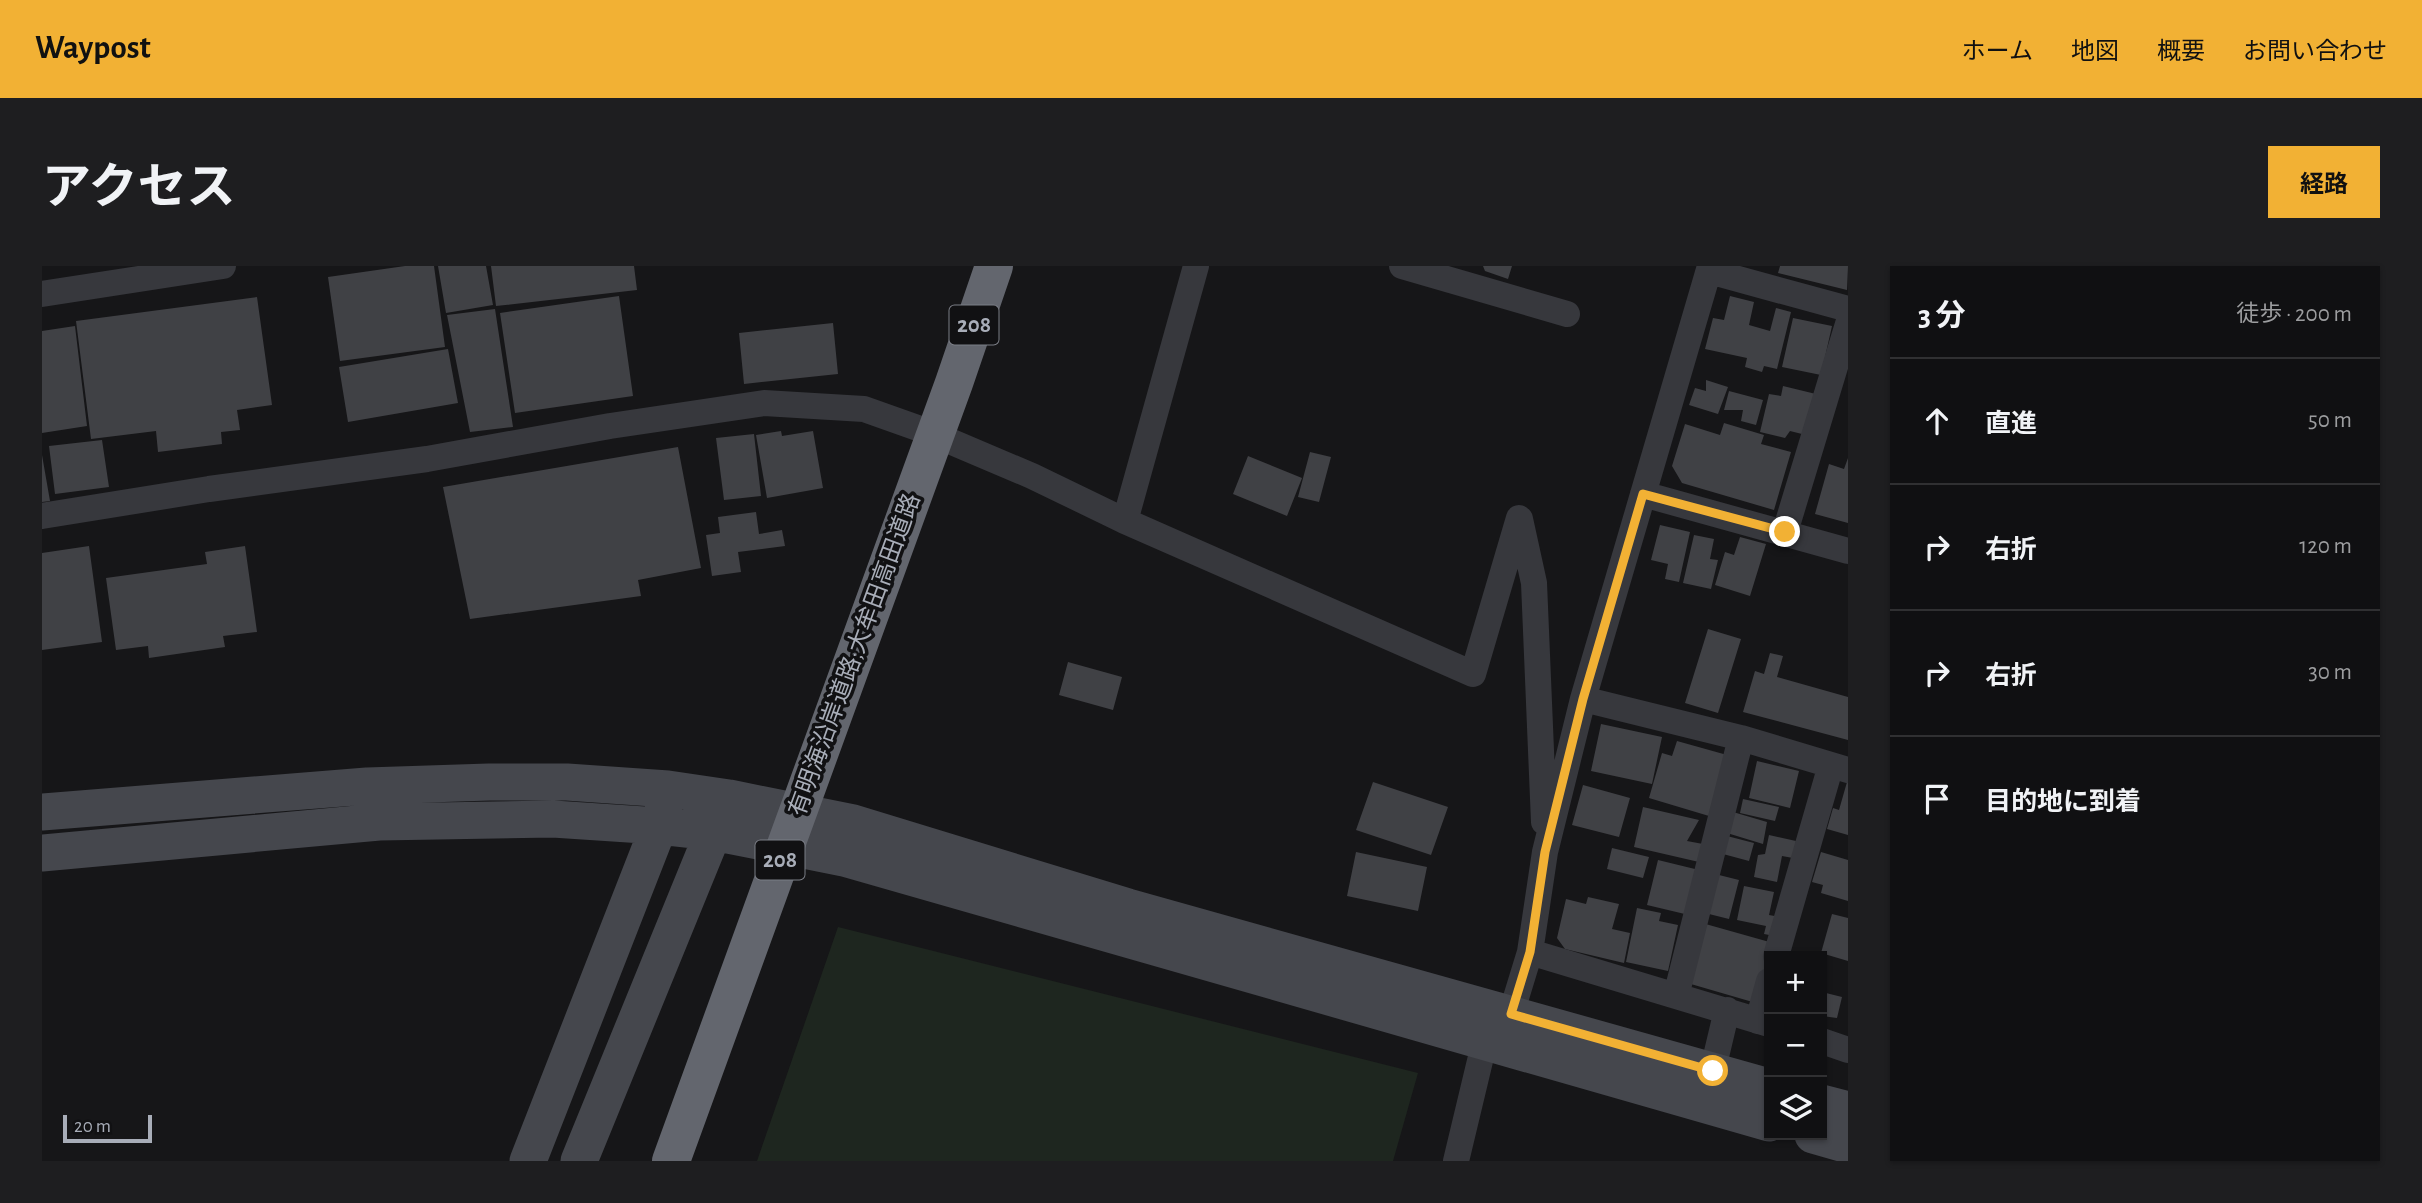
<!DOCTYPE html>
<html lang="ja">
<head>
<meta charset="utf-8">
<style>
	body { margin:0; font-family:"Alegreya Sans","Noto Sans JP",sans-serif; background:#1e1e20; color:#f1f3f6 }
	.controls { position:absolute; right:21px; bottom:21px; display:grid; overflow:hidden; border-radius:0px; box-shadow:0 2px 5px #0004 }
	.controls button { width:63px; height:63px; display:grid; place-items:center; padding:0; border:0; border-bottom:2px solid #303032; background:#101012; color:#f1f3f6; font:35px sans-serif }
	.scale { position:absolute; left:21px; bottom:18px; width:89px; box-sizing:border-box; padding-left:7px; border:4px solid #a8adb8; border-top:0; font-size:19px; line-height:24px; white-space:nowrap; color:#a8adb8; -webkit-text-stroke:5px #111113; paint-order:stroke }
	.stop { position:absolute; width:21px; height:21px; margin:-16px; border:5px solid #f2b134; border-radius:50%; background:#fff }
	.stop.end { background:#f2b134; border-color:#fff; box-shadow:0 2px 7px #0008 }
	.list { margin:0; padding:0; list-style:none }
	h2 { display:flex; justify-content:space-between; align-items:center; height:91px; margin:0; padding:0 28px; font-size:30px }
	h2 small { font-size:23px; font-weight:400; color:#9c9d9f }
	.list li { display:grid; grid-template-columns:46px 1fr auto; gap:21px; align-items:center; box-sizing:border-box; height:126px; padding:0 28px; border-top:2px solid #303032 }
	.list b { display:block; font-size:26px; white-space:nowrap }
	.list em { font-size:23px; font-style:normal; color:#9c9d9f }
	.icon { flex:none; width:38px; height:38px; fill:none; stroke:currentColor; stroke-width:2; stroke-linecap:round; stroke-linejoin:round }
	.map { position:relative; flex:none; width:1806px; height:895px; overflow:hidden; border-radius:0px }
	header { display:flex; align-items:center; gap:42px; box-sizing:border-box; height:98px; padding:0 35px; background:#f2b134; color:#111 }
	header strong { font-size:33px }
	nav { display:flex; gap:38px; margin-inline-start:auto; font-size:24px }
	.intro { display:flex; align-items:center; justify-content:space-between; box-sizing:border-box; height:168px; padding:0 42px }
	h1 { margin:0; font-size:49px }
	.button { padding:18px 32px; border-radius:0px; background:#f2b134; color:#111; font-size:24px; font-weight:700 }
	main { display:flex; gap:42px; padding:0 42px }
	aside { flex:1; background:#101012; border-radius:0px; box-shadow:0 2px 5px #0004 }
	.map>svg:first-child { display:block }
	.green { fill:#1e261f }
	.building { fill:#404145 }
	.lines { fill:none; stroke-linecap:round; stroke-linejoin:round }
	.street { stroke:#37383d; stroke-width:26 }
	.secondary { stroke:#45474d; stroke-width:37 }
	.highway { stroke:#63666e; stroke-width:38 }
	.route { stroke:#f2b134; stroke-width:9 }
	.labels { text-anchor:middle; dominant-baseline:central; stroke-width:7; stroke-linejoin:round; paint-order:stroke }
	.shield { fill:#111113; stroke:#7b7e86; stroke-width:2 }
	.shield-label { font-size:23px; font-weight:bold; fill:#a8adb8 }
	.street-label { font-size:24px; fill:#a8adb8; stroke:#111113 }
</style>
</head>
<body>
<header>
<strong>Waypost</strong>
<nav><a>ホーム</a><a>地図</a><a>概要</a><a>お問い合わせ</a></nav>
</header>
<div class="intro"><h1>アクセス</h1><a class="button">経路</a></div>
<main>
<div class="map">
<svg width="1806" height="895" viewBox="0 0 1806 895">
	<rect width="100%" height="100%" fill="#161618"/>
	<path class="green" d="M796 661 1376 807 1351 895H715Z"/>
	<path class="building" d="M363 0H392L403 81 298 95 286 11Z
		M396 0H444L451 39 404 47Z
		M449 0H592L595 24 454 40Z
		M1441 0H1470L1466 13 1443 5Z
		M1738 0H1806L1805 24 1736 7Z
		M577 30 591 130 473 147 458 47Z
		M1688 30 1712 36 1707 59 1728 65 1734 42 1749 46 1735 103 1722 100 1720 106 1703 101 1705 92 1663 83 1671 52 1682 54Z
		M215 31 230 139 195 144 198 164 179 166 180 178 116 186 114 165 49 173 34 55Z
		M453 43 471 161 428 166 405 49Z
		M1751 52 1790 60 1779 109 1740 101Z
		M791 57 796 108 702 118 697 67Z
		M33 60 45 160 0 167V65Z
		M406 83 416 137 306 156 297 101Z
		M1664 114 1686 121 1676 148 1647 139 1653 122 1664 125Z
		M1741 120 1778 129 1768 170 1748 165 1743 172 1718 166 1727 128 1739 130Z
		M1687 125 1721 134 1714 159 1699 155 1701 144H1682Z
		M1682 157 1722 169 1719 178 1749 186 1732 244 1640 217 1630 200 1643 158 1678 169Z
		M739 165 740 170 771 165 781 222 725 232 714 169Z
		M712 168 719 230 682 234 674 172Z
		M60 174 67 221 13 228 7 180Z
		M636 181 659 302 596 314 599 330 428 353 401 221Z
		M1268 186 1289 191 1277 236 1256 231Z
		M0 189 8 235 0 236Z
		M1206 190 1260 212 1245 250 1191 228Z
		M1806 192V257L1773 248 1787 198 1802 203Z
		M714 246 717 268 740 264 743 280 696 286 699 306 670 310 664 269 678 267 676 251Z
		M1618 259 1648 266 1637 316 1623 313 1626 298 1609 294Z
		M1652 269 1672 273 1668 293 1676 294 1669 323 1641 317Z
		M1698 271 1724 278 1708 330 1673 319 1683 286 1692 289Z
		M47 280 60 376 0 384V287Z
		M203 280 215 366 181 370 183 381 107 392 106 380 74 384 64 312 165 298 163 286Z
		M1666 363 1699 373 1676 447 1643 437Z
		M1728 387 1741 390 1735 411 1806 431V474L1701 446 1713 405 1722 408Z
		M1026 396 1080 411 1071 444 1017 429Z
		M1559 458 1620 471 1610 518 1549 505Z
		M1635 475 1685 489 1667 550 1607 532 1620 487 1630 490Z
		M1715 495 1757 505 1748 542 1707 532Z
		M1331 516 1406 541 1389 589 1314 564Z
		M1805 516H1806V569L1785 563 1791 542 1797 544Z
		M1541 519 1588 532 1577 571 1530 559Z
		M1701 533 1737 541 1733 555 1698 547Z
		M1601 541 1657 554 1645 575 1661 578 1657 596 1592 581Z
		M1691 546 1725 556 1721 578 1685 567Z
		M1727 569 1754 575 1751 592 1740 590 1735 616 1712 611 1716 589 1723 588Z
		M1685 570 1712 577 1707 595 1681 588Z
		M1570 582 1607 591 1601 612 1565 603Z
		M1314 586 1385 601 1376 645 1305 630Z
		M1779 586 1806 594V635L1779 627 1781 619 1770 616Z
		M1616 594 1657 604 1647 649 1605 639Z
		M1673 608 1697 614 1687 653 1663 647Z
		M1702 620 1732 626 1727 649 1743 652 1738 671 1722 668 1724 660 1695 654Z
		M1546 631 1577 638 1570 663 1588 667 1582 697 1523 683 1515 672 1524 633 1544 638Z
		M1595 642 1619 647 1617 655 1636 659 1626 705 1584 696Z
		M1790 648 1806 652V695L1779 687Z
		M1660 657 1731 677 1714 737 1642 716Z
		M1780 726 1800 731 1795 752 1780 750Z"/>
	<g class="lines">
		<path class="street" d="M1360 0 1525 48
			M1667 5 1806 43
			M0 28 181 0
			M1601 228 1806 285
			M0 250 167 223 385 193 568 160 722 137 822 143 884 165 990 210 1083 255 1431 408 1477 252
			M1478 253 1492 317 1502 556
			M1083 255 1154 0
			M1743 266 1806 58
			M1541 433 1699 472 1806 504
			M1488 686 1727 758
			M1734 690 1789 499
			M1634 730 1699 472
			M1716 755 1727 715
			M1780 775 1806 784
			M1667 820 1685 744
			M1414 895 1443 774 1469 748 1488 686 1503 586 1541 433 1668 0"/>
		<path class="secondary" d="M0 546 325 520 447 516H525L626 523 687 532 811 557 1086 641 1727 821
			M0 587 337 556 511 553 617 560 671 566 802 592 1727 857
			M1780 837 1806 844
			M1771 869 1806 879
			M486 895 617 560 623 536
			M537 895 680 545"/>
		<path class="highway" d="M629 895 912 117 952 0"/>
	</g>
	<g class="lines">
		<path class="route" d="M1671 805 1469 748 1488 686 1503 586 1541 433 1601 228 1743 266"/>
	</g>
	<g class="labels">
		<g class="shield">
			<rect x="907.5" y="39.5" width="49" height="39" rx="5"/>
			<rect x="713.5" y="574.5" width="49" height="39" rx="5"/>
		</g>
		<g class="shield-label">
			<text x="932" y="59">208</text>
			<text x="738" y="594">208</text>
		</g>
		<g class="street-label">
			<text transform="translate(813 389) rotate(-70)">有明海沿岸道路;大牟田高田道路</text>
		</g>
	</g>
</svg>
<div class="controls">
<button>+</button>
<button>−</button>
<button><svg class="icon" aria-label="layers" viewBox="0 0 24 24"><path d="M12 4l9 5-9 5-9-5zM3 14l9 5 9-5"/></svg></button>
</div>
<div class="scale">20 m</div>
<div class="stop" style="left:1671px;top:805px"></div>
<div class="stop end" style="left:1743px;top:266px"></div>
</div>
<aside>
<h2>3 分<small>徒歩 · 200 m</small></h2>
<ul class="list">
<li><svg class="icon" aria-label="ahead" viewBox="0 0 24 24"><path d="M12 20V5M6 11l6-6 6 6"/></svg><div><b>直進</b></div><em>50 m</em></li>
<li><svg class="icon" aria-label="right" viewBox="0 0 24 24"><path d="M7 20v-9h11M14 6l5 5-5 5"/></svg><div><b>右折</b></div><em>120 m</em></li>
<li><svg class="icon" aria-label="right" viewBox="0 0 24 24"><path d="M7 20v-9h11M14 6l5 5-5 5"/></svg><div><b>右折</b></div><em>30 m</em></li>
<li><svg class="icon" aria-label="arrive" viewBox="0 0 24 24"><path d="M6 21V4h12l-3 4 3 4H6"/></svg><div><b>目的地に到着</b></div></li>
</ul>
</aside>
</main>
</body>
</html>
